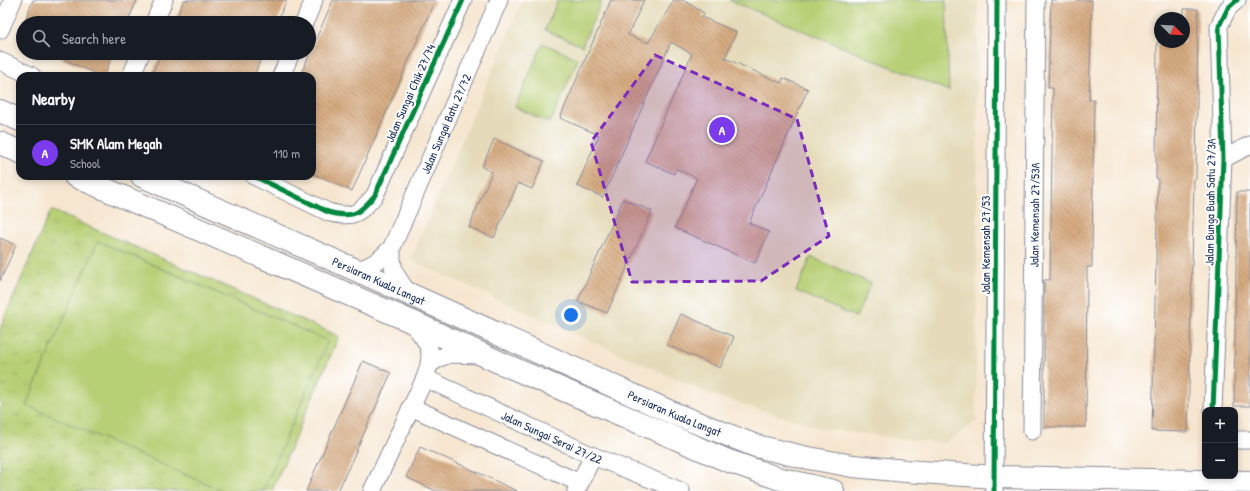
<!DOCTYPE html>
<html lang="en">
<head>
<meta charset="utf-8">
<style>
	body { margin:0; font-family:"Patrick Hand",sans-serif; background:#242831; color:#f1f3f6 }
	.controls { position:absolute; right:12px; bottom:12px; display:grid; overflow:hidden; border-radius:8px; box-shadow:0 2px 6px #0003 }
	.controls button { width:36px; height:36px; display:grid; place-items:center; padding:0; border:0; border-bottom:1px solid #363941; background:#171b24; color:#f1f3f6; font:20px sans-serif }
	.compass { position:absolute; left:1154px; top:12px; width:36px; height:36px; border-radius:50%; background:#171b24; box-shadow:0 2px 6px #0003; rotate:114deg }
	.you { position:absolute; left:571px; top:315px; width:14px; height:14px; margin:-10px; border:3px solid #fff; border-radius:50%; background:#1a73e8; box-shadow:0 0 0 6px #1a73e833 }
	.badge { display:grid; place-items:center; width:26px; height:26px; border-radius:50%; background:#7c3aed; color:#fff; font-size:13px; font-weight:700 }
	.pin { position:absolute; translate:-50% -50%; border:2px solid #fff; box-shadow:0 1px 4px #0006 }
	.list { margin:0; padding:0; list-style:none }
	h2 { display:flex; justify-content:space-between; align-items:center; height:52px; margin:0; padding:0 16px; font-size:17px }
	h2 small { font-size:13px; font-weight:400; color:#9ea1a6 }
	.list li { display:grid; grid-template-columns:26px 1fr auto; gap:12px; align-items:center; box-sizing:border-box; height:56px; padding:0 16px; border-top:1px solid #363941 }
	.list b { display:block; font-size:15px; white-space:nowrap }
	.list p { margin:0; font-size:13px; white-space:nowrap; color:#9ea1a6 }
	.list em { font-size:13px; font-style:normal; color:#9ea1a6 }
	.icon { flex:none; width:22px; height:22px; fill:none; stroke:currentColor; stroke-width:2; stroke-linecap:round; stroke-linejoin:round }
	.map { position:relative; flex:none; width:1250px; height:491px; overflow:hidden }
	.search { position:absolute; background:#171b24; box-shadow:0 2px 6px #0003; left:16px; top:16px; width:300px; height:44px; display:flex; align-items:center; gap:10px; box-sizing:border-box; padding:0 14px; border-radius:22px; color:#9ea1a6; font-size:15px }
	.panel { position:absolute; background:#171b24; box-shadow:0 2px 6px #0003; left:16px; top:72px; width:300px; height:108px; border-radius:12px }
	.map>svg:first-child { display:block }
	.built { fill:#e5dbba }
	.grass { fill:url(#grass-tufts); stroke:#697f69 }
	.park { fill:#b7cf74; stroke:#697f69 }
	.building { fill:url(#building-back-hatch) }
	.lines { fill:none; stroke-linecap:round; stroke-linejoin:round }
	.minor-casing { stroke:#888a97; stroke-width:19 }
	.major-casing { stroke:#888a97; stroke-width:24 }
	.minor { stroke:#fff; stroke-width:17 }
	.major { stroke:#fff; stroke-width:22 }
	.cycleway-casing { stroke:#fff; stroke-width:8 }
	.cycleway { stroke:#00873e; stroke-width:5 }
	.marked { fill:#7b2cbf; fill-opacity:0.2; stroke:#7b2cbf; stroke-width:3; stroke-dasharray:8 5; stroke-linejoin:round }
	.labels { text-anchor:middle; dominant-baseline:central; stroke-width:4; stroke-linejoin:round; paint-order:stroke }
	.street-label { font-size:12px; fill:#1b2f5e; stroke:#fff }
</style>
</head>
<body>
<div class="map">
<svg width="1250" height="491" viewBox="0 0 1250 491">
	<defs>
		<pattern id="grass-tufts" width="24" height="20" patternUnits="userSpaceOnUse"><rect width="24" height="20" fill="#b7cf74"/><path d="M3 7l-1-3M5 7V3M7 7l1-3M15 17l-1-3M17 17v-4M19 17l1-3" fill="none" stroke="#9db267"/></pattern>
		<pattern id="building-back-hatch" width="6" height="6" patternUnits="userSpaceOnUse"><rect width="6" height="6" fill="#d6aa80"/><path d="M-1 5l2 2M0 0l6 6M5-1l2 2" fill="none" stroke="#ad8b6c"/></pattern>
	</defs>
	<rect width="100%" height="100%" fill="#fff"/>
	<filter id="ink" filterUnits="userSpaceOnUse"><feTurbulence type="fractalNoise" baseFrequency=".025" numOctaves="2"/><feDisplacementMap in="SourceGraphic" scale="8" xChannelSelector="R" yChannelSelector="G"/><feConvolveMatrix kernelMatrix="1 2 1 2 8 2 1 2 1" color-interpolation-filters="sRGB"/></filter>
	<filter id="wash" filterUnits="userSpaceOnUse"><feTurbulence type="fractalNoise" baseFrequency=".012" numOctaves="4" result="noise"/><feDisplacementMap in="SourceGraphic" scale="16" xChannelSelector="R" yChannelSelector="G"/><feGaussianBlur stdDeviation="0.9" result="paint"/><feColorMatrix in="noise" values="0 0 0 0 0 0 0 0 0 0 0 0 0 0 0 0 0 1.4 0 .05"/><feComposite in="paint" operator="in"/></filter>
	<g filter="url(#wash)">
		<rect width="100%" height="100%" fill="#f6e6d0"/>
		<path class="built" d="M523 0H978L976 421 944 444 820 428 712 395 410 260Z"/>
		<path class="grass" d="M51 210 339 336 272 491H0V328Z"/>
		<path class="park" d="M558 0H602L582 46 545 30Z
			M729 0H946L949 91Z
			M543 43 578 59 550 123 515 107Z
			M98 241 328 341 263 491H223L26 405Z
			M811 257 871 283 856 317 796 291Z"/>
		<g id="blocks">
			<path class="building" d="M33 0H137L127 23H24Z
				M184 0H287L276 23H174Z
				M333 0H435L352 191 312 173V76H300Z
				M611 0H644L628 35 648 43 674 0H683L704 13 702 17 736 32 725 58 781 83 783 78 808 89 749 223 769 232 755 263 675 228 697 178 676 169 674 174 645 161 692 54 671 42 603 197 577 186 599 135 560 118Z
				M1051 0H1092L1089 100H1094L1092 252V267H1087L1086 427H1044V280H1050L1053 88H1048Z
				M1184 9H1198L1196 179H1194L1188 432 1152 431 1158 178H1156L1157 42H1184Z
				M50 53H114L104 76H101Z
				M161 53H263L254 76H151Z
				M494 139 544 161 532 189 518 183 494 238 469 227 492 172 482 167Z
				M1237 192H1250V406H1234Z
				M623 199 652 211 607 313 578 301Z
				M0 238 16 245 0 281Z
				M681 314 734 337 720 368 667 345Z
				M363 361 391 373 382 393 338 491H306Z
				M420 447 466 467 517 491H436L406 477Z"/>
		</g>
	</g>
	<g filter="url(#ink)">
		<use href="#blocks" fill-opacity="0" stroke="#888a97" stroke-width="1"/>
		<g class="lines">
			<g class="minor-casing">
				<g id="minor">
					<path d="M154 23 164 0"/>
					<path d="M304 23 314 0"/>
					<path d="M0 30 13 0"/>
					<path d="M0 61 32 76"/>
					<path d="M131 76 141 53"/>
					<path d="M281 76 291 53"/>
					<path d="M1223 159 1250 145"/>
					<path d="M254 176 328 212C353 219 359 214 375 195L463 0"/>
					<path d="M392 247C391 271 395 274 408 293"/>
					<path id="s1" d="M356 270C373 266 380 260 392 247L499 0"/>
					<path d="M430 364 439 358 450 354 478 355"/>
					<path id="s2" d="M425 378 593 456 681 491"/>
					<path d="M411 407 580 483"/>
					<path d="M1213 410 1223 159 1219 26 1228 8 1237 0"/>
					<path id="s3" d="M1032 431 1036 0"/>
					<path d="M1235 440H1250"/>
					<path d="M372 491 425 378C435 350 430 345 412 323"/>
					<path d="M576 491 593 456"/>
					<path d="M994 491 997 0"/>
				</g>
			</g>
			<g class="major-casing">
				<g id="major">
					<path d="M0 111 20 120"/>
					<path d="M0 143 20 152"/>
					<path d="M75 176 410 321 501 363 726 460 777 478 833 491"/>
					<path id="s4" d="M142 176 356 270 675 414 756 446 803 457 853 466 906 471 995 477 1250 482"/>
				</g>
			</g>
			<use href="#minor" class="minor"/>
			<use href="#major" class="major"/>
			<g class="cycleway-casing">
				<path id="cycleway" d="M254 176 328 212C353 219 359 214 375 195L463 0
					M1213 410 1223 159 1219 26 1228 8 1237 0
					M994 491 997 0"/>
			</g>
			<use href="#cycleway" class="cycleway"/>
		</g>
	</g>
	<path class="marked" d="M655 55 797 119 829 236 761 281 632 282 591 142Z"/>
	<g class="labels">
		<g class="street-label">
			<text transform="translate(410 93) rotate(-66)">Jalan Sungai Chik 27/74</text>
			<text stroke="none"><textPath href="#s1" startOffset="178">Jalan Sungai Batu 27/72</textPath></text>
			<text transform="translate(1210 202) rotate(-89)">Jalan Bunga Buah Satu 27/3A</text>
			<text stroke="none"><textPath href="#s3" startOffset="216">Jalan Kemensah 27/53A</textPath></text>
			<text transform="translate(985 245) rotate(-90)">Jalan Kemensah 27/53</text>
			<text stroke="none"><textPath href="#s4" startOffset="259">Persiaran Kuala Langat</textPath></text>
			<text stroke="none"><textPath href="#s4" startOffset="583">Persiaran Kuala Langat</textPath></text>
			<text stroke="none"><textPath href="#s2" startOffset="140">Jalan Sungai Serai 27/22</textPath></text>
		</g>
	</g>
</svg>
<div class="controls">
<button>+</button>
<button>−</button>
</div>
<svg class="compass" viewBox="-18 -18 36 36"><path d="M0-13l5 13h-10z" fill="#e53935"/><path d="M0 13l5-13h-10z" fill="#9ea1a6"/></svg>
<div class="you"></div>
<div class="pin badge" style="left:722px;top:130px">A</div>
<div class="search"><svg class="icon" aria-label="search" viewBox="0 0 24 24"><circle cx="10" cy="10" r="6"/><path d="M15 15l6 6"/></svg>Search here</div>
<section class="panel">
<h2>Nearby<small></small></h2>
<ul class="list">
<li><span class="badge">A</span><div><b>SMK Alam Megah</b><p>School</p></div><em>110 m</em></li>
</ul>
</section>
</div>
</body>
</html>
